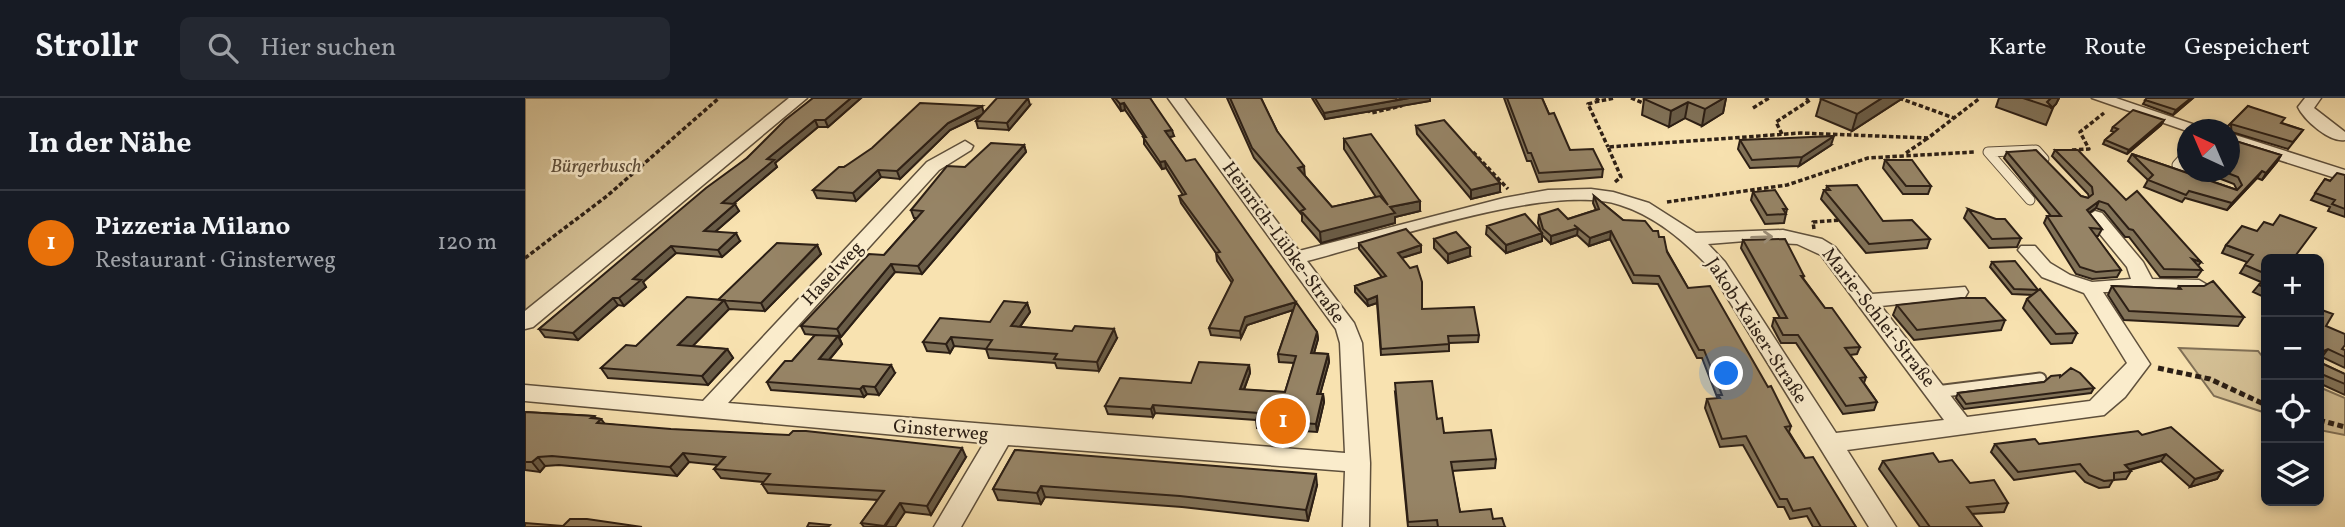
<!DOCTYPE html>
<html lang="de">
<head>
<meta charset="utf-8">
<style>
	body { margin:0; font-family:Vollkorn,serif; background:#242831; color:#f1f3f6 }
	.controls { position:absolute; right:21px; bottom:21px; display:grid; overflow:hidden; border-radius:10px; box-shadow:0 4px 10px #0003 }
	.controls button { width:63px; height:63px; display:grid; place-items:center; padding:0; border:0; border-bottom:2px solid #363941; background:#171b24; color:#f1f3f6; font:35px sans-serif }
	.compass { position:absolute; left:1652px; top:21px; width:63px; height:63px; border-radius:50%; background:#171b24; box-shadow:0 4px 10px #0003; rotate:316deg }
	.you { position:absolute; left:1202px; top:276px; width:24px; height:24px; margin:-18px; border:5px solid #fff; border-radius:50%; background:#1a73e8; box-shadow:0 0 0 10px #1a73e833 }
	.badge { display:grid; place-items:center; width:46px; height:46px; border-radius:50%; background:#c59692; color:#fff; font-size:23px; font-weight:700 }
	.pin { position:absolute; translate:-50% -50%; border:4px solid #fff; box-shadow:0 2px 7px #0006 }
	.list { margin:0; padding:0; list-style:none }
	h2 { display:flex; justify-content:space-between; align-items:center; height:91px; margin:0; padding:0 28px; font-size:30px }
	h2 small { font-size:23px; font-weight:400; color:#9ea1a6 }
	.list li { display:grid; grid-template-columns:46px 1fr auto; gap:21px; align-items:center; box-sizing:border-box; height:105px; padding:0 28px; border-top:2px solid #363941 }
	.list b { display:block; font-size:26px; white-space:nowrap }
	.list p { margin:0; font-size:23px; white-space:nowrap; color:#9ea1a6 }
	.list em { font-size:23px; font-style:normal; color:#9ea1a6 }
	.icon { flex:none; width:38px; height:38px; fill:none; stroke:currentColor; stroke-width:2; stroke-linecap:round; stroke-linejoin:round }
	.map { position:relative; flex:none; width:1820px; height:429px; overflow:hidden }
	header { display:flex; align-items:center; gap:42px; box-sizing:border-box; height:98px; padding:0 35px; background:#171b24; border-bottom:2px solid #363941 }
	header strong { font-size:33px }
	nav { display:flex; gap:38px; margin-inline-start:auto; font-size:24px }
	.search { width:490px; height:63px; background:#242831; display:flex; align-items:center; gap:18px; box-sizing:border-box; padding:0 24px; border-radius:10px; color:#9ea1a6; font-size:26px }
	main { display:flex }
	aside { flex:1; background:#171b24 }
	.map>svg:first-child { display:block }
	.green { fill:#d5c196; stroke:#807056; stroke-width:2 }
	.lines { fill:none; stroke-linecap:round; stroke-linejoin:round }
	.lane-far1-casing { stroke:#5f503c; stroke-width:11 }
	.lane-casing { stroke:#5f503c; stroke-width:15 }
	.street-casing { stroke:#5f503c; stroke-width:3 }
	.path-far1 { stroke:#2c1f15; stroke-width:3.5; stroke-dasharray:4.5 2.5; stroke-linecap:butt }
	.path { stroke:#2c1f15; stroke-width:5; stroke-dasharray:6 3.5; stroke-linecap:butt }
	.lane-far1 { stroke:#faeccc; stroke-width:9 }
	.lane { stroke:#faeccc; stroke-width:11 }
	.street { fill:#faeccc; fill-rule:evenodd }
	.wall { fill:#817258; stroke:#2c1f15; stroke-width:2 }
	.shaded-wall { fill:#695c47; stroke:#2c1f15; stroke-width:2 }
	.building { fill:#968466; stroke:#2c1f15; stroke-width:2 }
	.oneway { stroke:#9d907a }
	.labels { text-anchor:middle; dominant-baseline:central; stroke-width:5; stroke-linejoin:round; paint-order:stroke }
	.park-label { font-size:19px; font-style:italic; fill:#5f503c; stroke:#faeccc }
	.street-label { font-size:19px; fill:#2c1f15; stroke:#faeccc }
</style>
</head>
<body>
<header>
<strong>Strollr</strong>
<div class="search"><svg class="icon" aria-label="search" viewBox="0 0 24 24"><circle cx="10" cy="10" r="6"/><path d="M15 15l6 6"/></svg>Hier suchen</div>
<nav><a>Karte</a><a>Route</a><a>Gespeichert</a></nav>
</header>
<main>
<aside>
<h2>In der Nähe<small></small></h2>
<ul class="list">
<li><span class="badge" style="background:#e8710a">1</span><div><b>Pizzeria Milano</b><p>Restaurant · Ginsterweg</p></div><em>120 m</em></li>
</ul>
</aside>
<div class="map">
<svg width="1820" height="429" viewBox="0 0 1820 429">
	<rect width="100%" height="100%" fill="#f8e2b0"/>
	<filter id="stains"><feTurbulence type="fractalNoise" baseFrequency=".00286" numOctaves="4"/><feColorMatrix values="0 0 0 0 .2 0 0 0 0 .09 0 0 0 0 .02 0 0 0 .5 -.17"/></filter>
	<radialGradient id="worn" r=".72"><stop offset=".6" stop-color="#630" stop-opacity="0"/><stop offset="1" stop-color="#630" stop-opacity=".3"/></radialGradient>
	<path class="green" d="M0 0H270L0 217Z
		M1654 250 1733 253 1741 263V315L1689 298Z
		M1794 289 1820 300V337L1794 332Z"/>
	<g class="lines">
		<g class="lane-far1-casing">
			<path id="lane-far1" d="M1662 56 1652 67 1671 78
				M1505 102 1463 54 1511 52 1519 61"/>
		</g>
		<g class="lane-casing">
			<path id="lane" d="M1411 294 1515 281"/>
		</g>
		<g class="street-casing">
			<path id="street" d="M264 0H282L8 229 0 231V213Z
				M643 0H659L774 153 979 100 1023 92 1066 91 1088 94 1124 105 1171 135 1258 132 1297 141 1310 149 1347 196 1440 189 1443 194 1440 199 1433 200 1356 208 1442 319 1565 303 1602 265 1559 195 1517 179 1493 152 1496 148H1510L1525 165 1545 177 1567 184 1606 181 1602 169 1561 119 1570 113 1577 115 1618 164 1627 181 1674 182 1684 188 1674 194H1578L1625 266 1600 299 1579 317 1322 352 1371 429H1344L1182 167C1158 142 1130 118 1095 107 1024 84 858 144 782 163L829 225 837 245 845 365 844 429H818L820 373 483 347 436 429H409L459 345 0 303V287L178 303 402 64 440 43 448 48 446 52 414 72 203 305 820 355 815 245 811 231ZM1220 143 1272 146 1296 157 1419 322 1311 335 1200 164 1183 146Z
				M1567 0H1591L1685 32 1662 33Z
				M1780 0H1796L1789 10 1820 34V42C1805 45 1779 22 1773 9Z
				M1704 35 1820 72V83L1704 46Z"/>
		</g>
		<path class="path-far1" d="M1071 0 1074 3 1090 0
			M1106 0 1118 5 1127 0
			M1374 0 1429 20
			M1074 3 1063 6 1083 49
			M1228 10 1244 0
			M842 11 846 15 876 8 874 5
			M1257 36 1251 24 1285 2 1281 0
			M1547 52 1564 51 1555 34 1579 15
			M948 54 983 91
			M1381 55 1403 40
			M1090 84 1096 79 1083 49 1275 35 1403 40 1455 0
			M1142 104 1262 87 1343 60 1449 54
			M1289 131 1288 124 1318 122
			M0 160 82 98 194 0"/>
		<path class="path" d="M1633 270 1685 281 1741 307
			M1794 322 1820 329"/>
		<use href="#lane-far1" class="lane-far1"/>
		<use href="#lane" class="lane"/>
		<use href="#street" class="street"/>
	</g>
	<path class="wall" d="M288 0H336L303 29H293L250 65 252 69 208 106 214 113 190 134 215 143 197 159 151 155 118 184 121 189 99 208 93 207 53 242 20 239 14 231 222 60Z
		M587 0H625L649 38 644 39 661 63 792 234 793 241 789 255 803 256 804 264 795 296H798L799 304 792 334 732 330 731 322 630 315 628 319 583 316 580 308 666 285 724 267 725 275 719 292 760 294 769 265 754 264 753 256 768 212 722 227 716 240 686 237 684 230 707 185 692 163 691 155 656 105 654 98 658 97 641 70 637 71 619 46V39L600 12 596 13Z
		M702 0H736L752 33 780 78 807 109 851 99 819 51V41L895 113 870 119V125L796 145 777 123V117L729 60Z
		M787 0H870L873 2 876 0H905V3L800 21Z
		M979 0H1017L1024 16 1045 52 1078 71 1077 79 1014 84 1006 63H1002Z
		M1121 0H1201L1198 15 1177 28 1160 20 1144 29 1117 17 1119 1Z
		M1298 0H1378L1327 33 1291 18 1296 1Z
		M1474 0H1534L1531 6 1527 10H1528L1521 27 1471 9Z
		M1622 0H1668L1648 17 1618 6Z
		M505 7 484 32 453 30 451 23 456 17 425 32 375 81 356 79 331 103 292 100 288 92 319 69 459 14Z
		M1723 8 1757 25 1778 32 1763 51 1707 34V42L1756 57 1752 64 1737 82 1732 80 1702 112 1660 100 1657 104 1619 89 1623 82 1603 63 1607 56 1712 92 1709 86 1678 74H1704L1699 32Z
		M1639 22 1636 27 1602 56 1578 46 1580 42 1589 34 1586 33 1588 29Z
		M891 28 975 94 946 101 892 36Z
		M1215 42 1306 47 1274 68 1225 70 1213 51Z
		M499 47 501 54 397 176 370 174 316 239H314L317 246 304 262 370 275 354 297 342 296 339 299 246 292 242 284 267 263 290 237 280 236 276 228 359 157 392 120H389L386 112 440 69Z
		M1530 52 1601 102 1676 164 1673 168 1677 172 1672 179H1635L1604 139H1600L1579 113 1571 110 1564 115 1577 131 1573 138H1570L1596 172 1592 179 1567 181 1551 176 1519 125 1522 118H1526L1479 60 1482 54 1556 98 1563 100 1564 99 1563 96 1527 58Z
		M1360 62 1406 88 1403 96H1378L1358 70Z
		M1820 77V119L1803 113 1805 109 1786 102 1800 81 1805 83Z
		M1302 88 1358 123 1405 141 1402 150 1341 155 1296 101 1299 92H1301Z
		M1228 94 1262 111 1259 125 1240 126 1226 102Z
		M1069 98 1098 122 1128 133 1134 139 1163 190 1266 328 1264 334 1280 360 1331 429H1288L1282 418 1265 421 1259 409H1253L1218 347 1195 349 1180 310 1182 301H1192V299L1177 260H1172L1133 186 1108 185 1085 141 1064 148 1052 137 1026 146 1017 137V143L981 155 961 136 962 128 1016 134 1013 125 1014 117 1043 121 1071 112 1068 105Z
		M1443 111 1496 140 1492 149 1464 150 1439 120Z
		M909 141 945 158 923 165 909 150Z
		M1218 142 1279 178 1278 180 1300 210 1335 249 1332 256 1325 257 1341 279 1339 285 1352 304 1349 312 1318 316 1271 245H1256L1247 228 1249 220H1255L1216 150Z
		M834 145 896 147V154L877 160 897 211 954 237 953 244 924 245V253L856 257 852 205 843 208 830 194V188L857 179 834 151Z
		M292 147 296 156 240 213 204 211 167 248 202 251 208 260 183 287 83 280 76 270 111 248Z
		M1701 147 1741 161V200L1728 194 1736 184 1715 175 1722 164 1697 155Z
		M1467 164 1513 192 1552 235 1547 245 1526 246 1498 210 1502 201 1508 197 1487 196 1465 169Z
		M1587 188 1652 191 1654 188 1719 219 1713 228 1599 222 1583 197Z
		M502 205 505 214 495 229 592 240 574 273 532 270 530 265 464 260 461 251 429 248 425 255 402 253 398 244 465 224Z
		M1372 207 1480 222 1476 232 1389 242 1368 217Z
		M1801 228 1817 251 1820 252V270L1797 259 1794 261Z
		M1794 263V264L1820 276V297L1794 285Z
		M1535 279 1569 290 1566 295 1439 311 1431 300 1433 295 1519 284Z
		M870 294 912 321 919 335 971 361 970 370 927 373 935 414 968 421 980 429H883Z
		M0 314 69 318 71 320 76 321 80 326 441 359 406 417 380 414 370 429H339L336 425 353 402 243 395 237 386 238 384 196 380 189 371 193 367 164 364 152 378 34 367 20 368 15 374 0 372Z
		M1617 337 1697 373 1692 381 1665 389 1636 363 1605 372 1606 373 1601 381 1588 382 1584 389 1574 390 1560 384 1550 373 1489 382 1466 354 1470 346H1514Z
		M490 352 792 387 783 423 657 409 520 399 516 406 473 402 468 391Z
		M1358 363 1414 364 1445 385 1483 405 1479 414 1447 416 1457 429H1395L1354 371Z"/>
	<path class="shaded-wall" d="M326 0H336L303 29 300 22Z
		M503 0 505 7 484 32 482 25Z
		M884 0H905V3L800 21 799 15Z
		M1199 0H1201L1198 15 1177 28 1180 11Z
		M1357 0H1378L1327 33 1332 16Z
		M1526 0H1534L1531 6 1527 10 1522 4Z
		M1666 0H1668L1648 17 1651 12Z
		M1163 4 1160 20 1144 29 1146 13Z
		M599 5 600 12 596 13 595 6Z
		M457 8 459 16 425 32 375 81 372 73 423 25Z
		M290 22 293 29 250 65 252 69 201 112 197 105 242 61Z
		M1639 22 1636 27 1602 56 1604 52Z
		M647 32 649 38 641 40 640 33Z
		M1309 38 1306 47 1274 68 1277 59Z
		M499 47 501 54 397 176 393 168Z
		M1756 57 1752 64 1737 82 1741 75Z
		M640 63 641 70 637 71 635 64Z
		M779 68 780 79 773 70Z
		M353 72 356 79 331 103 328 95Z
		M1737 73 1732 80 1702 112 1707 105Z
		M975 85V94L946 101V92Z
		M895 103V113L870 119V125L796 145 795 134 865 109Z
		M1574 103 1571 110 1558 119 1562 112Z
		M210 106 214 113 183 140 179 133Z
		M1053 130 1052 137 1026 146V138Z
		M1086 133 1085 141 1064 148 1065 140Z
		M211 135 215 143 197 159 193 152Z
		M1017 135V143L981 155V147Z
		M292 147 296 156 240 213 236 205Z
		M896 147V154L873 161V155Z
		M146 148 151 155 118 184 121 189 99 208 94 200 108 181Z
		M945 149V158L923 165V156Z
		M366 166 370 174 316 239 312 231Z
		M852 198V205L843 208 842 202Z
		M88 200 93 207 53 242 48 235Z
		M199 202 204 211 159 257 153 247Z
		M771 204V211L722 227 716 240 715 233 720 219Z
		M502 205 505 214 489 237 486 228Z
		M589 231 592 240 574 273 572 264Z
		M792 234 793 241 787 262 786 255Z
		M313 238 317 246 298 269 294 261Z
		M426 239 429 248 425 255 421 246Z
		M202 251 208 260 183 287 177 278Z
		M1803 251 1797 259 1794 261V255Z
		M803 256 804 264 793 304 792 296Z
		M366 267 370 275 354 297 350 289Z
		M724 267 725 275 716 299 715 291Z
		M338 288 342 296 339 299 335 291Z
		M798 296 799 304 792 334 791 326Z
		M628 307 630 315 628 319 626 311Z
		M437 350 441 359 406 417 402 408Z
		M158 355 164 364 152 378 145 369Z
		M1641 356 1636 363 1596 374 1600 367Z
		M13 359 20 368 15 374 7 364Z
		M1697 373 1692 381 1665 389 1670 381Z
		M791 376 792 387 783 423 781 412Z
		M516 388 520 399 516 406 512 395Z
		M375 405 380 414 370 429H360Z"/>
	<path class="building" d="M288 0H326L300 22H290L242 61 249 62 197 105 210 106 179 133 211 135 193 152 146 148 108 181 116 182 94 200H88L48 235 14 231 181 90 222 60 260 22Z
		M472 0H503L482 25 451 23Z
		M590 0H625L647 32 640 33 661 63 670 61 792 234 786 255 803 256 792 296H798L791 326 731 322 733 315 628 307 626 311 580 308 595 280 666 285 674 264 724 267 715 291 760 294 771 258 753 256 771 204 720 219 715 233 684 230 708 182 691 155 695 154 654 98 661 96 640 63 635 64 618 39H621L599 5 595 6Z
		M705 0H736L752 33 779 68 773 70 807 109 855 98 863 107 819 41 846 36 895 103 865 109 870 115 795 134 776 113 780 111 727 50Z
		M790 0H870L873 2 876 0H884L799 15Z
		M982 0H1017L1024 16 1029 15 1045 52 1068 51 1078 71 1014 75 1006 55H1003Z
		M1121 0H1199L1180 11 1163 4 1146 13 1119 1Z
		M1298 0H1357L1332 16 1296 1Z
		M1498 0H1526L1522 4 1528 10Z
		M1622 0H1666L1651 12 1620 2Z
		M395 5 457 8 423 25 372 73 353 72 328 95 288 92 314 69H319L347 50Z
		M1723 8 1760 20 1756 25 1778 32 1768 44 1706 26 1707 42 1756 57 1741 75 1737 73 1707 105 1664 93 1661 97 1623 82 1628 77 1607 56 1712 92 1717 87 1713 79 1700 74H1704V32H1699Z
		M1608 12 1639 22 1604 52 1580 42 1593 31 1588 29Z
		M919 22 975 85 946 92 891 28Z
		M1309 38 1277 59 1227 62 1215 42Z
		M466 45 499 47 393 168 366 166 312 231 276 228 344 156 359 157 398 113 386 112 422 68 440 69Z
		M1511 52 1556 98 1563 100 1568 96 1567 89 1530 52H1553L1601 102 1612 93 1676 164 1667 161 1677 172 1639 171 1608 132 1604 131 1583 106 1574 103 1562 112 1577 131 1565 130 1596 172 1571 174 1555 169 1522 118H1536L1482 54Z
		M1360 62H1387L1406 88H1381Z
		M1812 75 1820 77V111L1807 106 1810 102 1790 95 1800 81 1805 83Z
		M1332 87 1358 123 1387 122 1405 141 1344 146 1299 92H1305L1302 88Z
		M1250 92 1262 111H1258L1261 116 1242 117 1228 94Z
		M1069 98 1098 122 1120 123 1128 133H1133L1134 139H1139L1142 154 1163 190 1185 188 1243 289 1246 288 1266 328 1260 329 1280 360 1288 359 1331 429H1296L1285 410 1268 413 1262 401H1255L1221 338 1197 341 1182 301 1195 300 1193 297H1197L1179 252H1174L1134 178 1109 177 1086 133 1065 140 1049 127 1053 130 1026 138 1018 131 1014 117 1033 111 1043 121 1074 111Z
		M1443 111 1471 121H1480L1496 140 1467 141Z
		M1000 116 1017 135 981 147 962 128Z
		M1755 117 1791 130 1768 161H1741V176L1720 167 1728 157 1701 147 1717 128 1732 133 1739 124 1748 127Z
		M881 131 896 147 873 155 885 170 892 168 897 184V211L949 209 954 237 923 238 924 246 856 251 852 198 842 202 830 188 861 178 834 145Z
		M931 134 945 149 923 156 909 141Z
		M1260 141 1279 178H1276L1300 210H1307L1335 249 1320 250 1341 279 1335 280 1352 304 1321 308 1273 237H1258L1249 220H1262L1218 142Z
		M252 145 292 147 236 205 193 202Z
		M1490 163 1513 192 1489 191 1467 164Z
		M1741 177V190L1734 187Z
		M1688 183 1719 219 1604 213 1587 188 1656 191 1654 188H1679Z
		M1515 191 1552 235 1531 236 1502 201Z
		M162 199 199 202 153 247 202 251 177 278 76 270 101 247 111 248Z
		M1436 200H1460L1480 222 1392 232 1372 207Z
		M479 203 502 205 486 228 547 233 550 228 589 231 572 264 529 261 532 256 461 251 467 242 426 239 421 246 398 244 415 220 465 224Z
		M1794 211 1808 216 1801 228 1820 236V247L1817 251 1820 252V259L1803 251 1794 255Z
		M290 237 313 238 294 261 366 267 350 289 338 288 335 291 242 284 260 263H267Z
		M1794 263V264L1820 276V286L1794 275Z
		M1546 270 1555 275 1569 290 1441 306 1433 295 1519 284 1526 278 1535 277V279Z
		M907 283 912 321 917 320 919 335 966 332 971 361 926 364 935 414 966 411 968 421 977 420 980 429H913L912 422 883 424 870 285Z
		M0 314 69 318 66 320 76 321 72 325 146 331 264 337 268 333H281L437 350 402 408 375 405 359 428 336 425 359 393 237 386 245 376 189 371 200 359 158 355 145 369 27 358 13 359 7 364H0Z
		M1646 329 1697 373 1670 381 1641 356 1600 367 1606 373 1589 375V382L1579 383 1564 377 1555 366 1493 374 1470 346 1510 341 1514 346 1613 333 1617 337Z
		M490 352 791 376 781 412 655 398 516 388 512 395 468 391Z
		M1408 355 1414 364 1427 362 1445 385 1469 382 1483 405 1442 409 1457 429H1405L1358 363Z
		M45 421H62L117 429H0V425L38 428Z
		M284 425 305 427 303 429H282Z"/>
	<defs><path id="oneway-shaft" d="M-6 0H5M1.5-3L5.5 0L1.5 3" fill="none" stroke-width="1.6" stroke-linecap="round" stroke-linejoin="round" transform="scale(1.75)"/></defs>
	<use class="oneway" href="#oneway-shaft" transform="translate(1237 139) rotate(-2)"/>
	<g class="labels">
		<g class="park-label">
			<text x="71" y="69">Bürgerbusch</text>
		</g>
		<g class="street-label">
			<text transform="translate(758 145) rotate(54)">Heinrich-Lübke-Straße</text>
			<text transform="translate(308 176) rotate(-47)">Haselweg</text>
			<text transform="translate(1353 220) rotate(52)">Marie-Schlei-Straße</text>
			<text transform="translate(1231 233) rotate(57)">Jakob-Kaiser-Straße</text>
			<text transform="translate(416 333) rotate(5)">Ginsterweg</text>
		</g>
	</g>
	<rect width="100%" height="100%" filter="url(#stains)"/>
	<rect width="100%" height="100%" fill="url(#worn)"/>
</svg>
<div class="controls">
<button>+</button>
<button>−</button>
<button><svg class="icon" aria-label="locate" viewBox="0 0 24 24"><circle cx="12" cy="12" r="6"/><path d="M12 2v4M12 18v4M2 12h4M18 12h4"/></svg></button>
<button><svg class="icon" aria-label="layers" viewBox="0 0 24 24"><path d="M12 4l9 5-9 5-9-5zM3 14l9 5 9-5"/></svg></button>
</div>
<svg class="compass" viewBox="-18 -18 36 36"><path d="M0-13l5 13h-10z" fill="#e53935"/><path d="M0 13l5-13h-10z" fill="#9ea1a6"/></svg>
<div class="you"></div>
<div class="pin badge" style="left:758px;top:323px;background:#e8710a">1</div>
</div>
</main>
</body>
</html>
